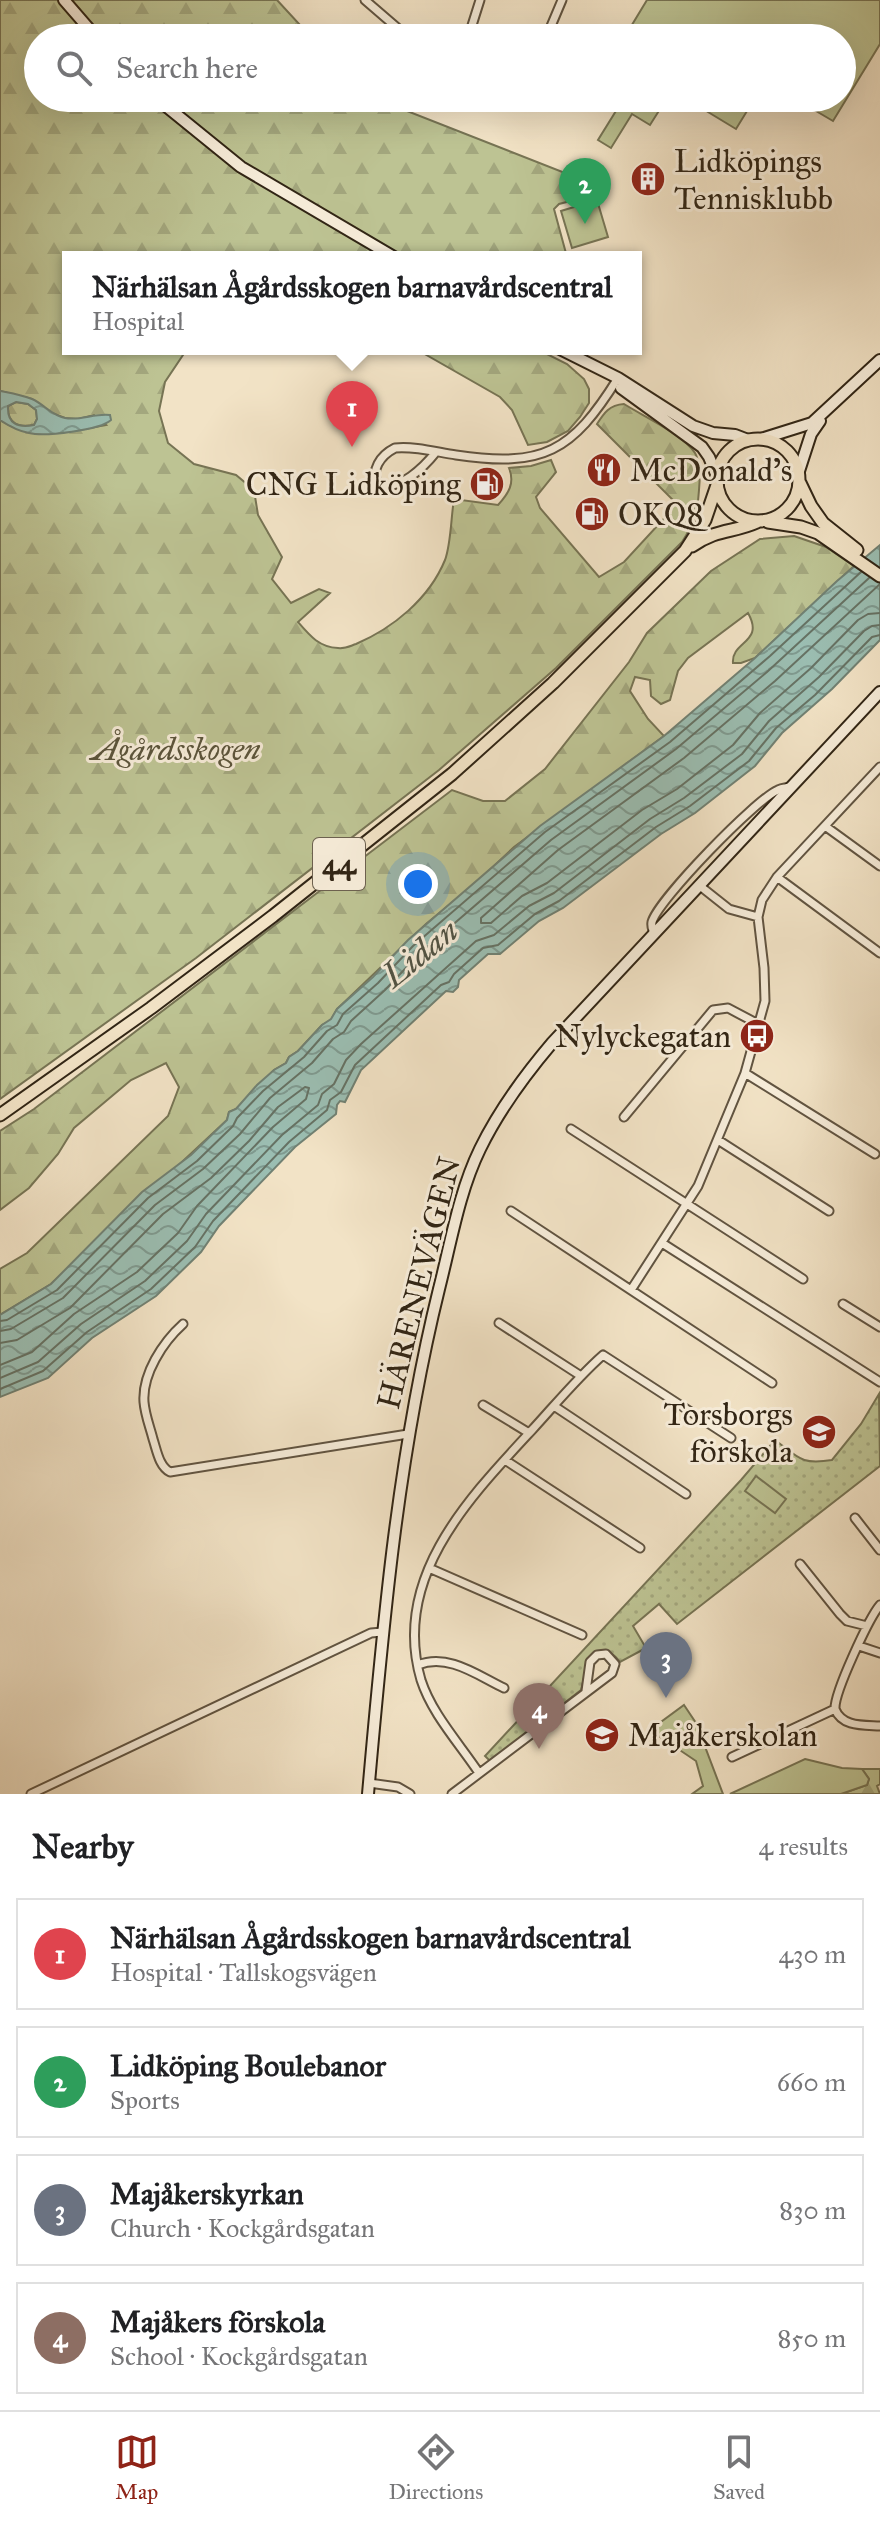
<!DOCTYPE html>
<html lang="en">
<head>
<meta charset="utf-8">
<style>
	body { margin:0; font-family:"IM FELL Great Primer",serif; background:#f2f2f2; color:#202124 }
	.you { position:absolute; left:418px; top:884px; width:28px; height:28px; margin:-20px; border:6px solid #fff; border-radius:50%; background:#1a73e8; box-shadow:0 0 0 12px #1a73e833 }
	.badge { display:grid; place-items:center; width:52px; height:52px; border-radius:50%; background:#8f2418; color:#fff; font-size:26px; font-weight:700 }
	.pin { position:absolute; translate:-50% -66px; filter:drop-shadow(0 2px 4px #0008) }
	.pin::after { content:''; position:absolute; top:42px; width:28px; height:24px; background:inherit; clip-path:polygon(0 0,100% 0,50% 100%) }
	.popup { position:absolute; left:62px; top:251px; width:580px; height:104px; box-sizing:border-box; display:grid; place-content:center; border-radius:0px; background:#fff; filter:drop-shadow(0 2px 6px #0005); font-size:26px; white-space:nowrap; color:#757577 }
	.popup b { font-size:30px; color:#202124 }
	.popup::after { content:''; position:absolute; left:50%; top:100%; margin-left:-16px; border:16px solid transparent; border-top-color:#fff }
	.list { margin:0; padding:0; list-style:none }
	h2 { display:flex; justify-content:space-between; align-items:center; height:104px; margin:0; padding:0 32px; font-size:34px }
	h2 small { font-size:26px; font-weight:400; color:#757577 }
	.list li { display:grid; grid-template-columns:52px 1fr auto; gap:24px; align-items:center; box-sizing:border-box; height:112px; margin:0 16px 16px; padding:0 16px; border:2px solid #e0e0e0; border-radius:0px }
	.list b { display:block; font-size:30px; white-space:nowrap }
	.list p { margin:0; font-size:26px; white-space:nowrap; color:#757577 }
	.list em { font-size:26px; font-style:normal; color:#757577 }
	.icon { flex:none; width:44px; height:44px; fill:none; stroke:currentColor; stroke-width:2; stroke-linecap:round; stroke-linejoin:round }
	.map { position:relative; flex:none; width:880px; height:1794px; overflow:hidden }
	.search { position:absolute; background:#fff; box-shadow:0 8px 32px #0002; left:24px; right:24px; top:24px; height:88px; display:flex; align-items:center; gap:20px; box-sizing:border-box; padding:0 28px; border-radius:44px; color:#757577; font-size:30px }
	.sheet { height:616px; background:#fff }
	nav { display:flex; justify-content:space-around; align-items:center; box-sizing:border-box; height:112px; border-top:2px solid #e0e0e0; background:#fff; font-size:22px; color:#757577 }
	nav a { display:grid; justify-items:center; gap:4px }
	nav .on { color:#8f2418 }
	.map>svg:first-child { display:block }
	.grass { fill:url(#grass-dots); stroke:#777454; stroke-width:2 }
	.forest { fill:url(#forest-firs); stroke:#777454; stroke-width:2 }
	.park { fill:#bdc393; stroke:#777454; stroke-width:2 }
	.water { fill:url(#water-waves); stroke:#718173; stroke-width:2; fill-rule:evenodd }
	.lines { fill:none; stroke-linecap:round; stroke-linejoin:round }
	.shore { stroke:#667264; stroke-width:2 }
	.street-casing { stroke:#615441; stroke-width:11 }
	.secondary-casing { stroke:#312515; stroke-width:14 }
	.primary-casing { stroke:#312515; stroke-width:15 }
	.street { stroke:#f7edda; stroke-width:7 }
	.secondary { stroke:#f7edda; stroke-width:10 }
	.primary { stroke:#f2e3c6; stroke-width:11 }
	.labels { text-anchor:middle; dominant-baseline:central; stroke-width:6; stroke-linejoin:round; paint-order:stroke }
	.shield { fill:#f7edda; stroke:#6c6150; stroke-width:2 }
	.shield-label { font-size:30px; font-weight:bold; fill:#312515 }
	.poi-label { font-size:32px; fill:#312515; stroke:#f7edda; text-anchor:start }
	.park-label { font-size:32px; font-style:italic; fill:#5b543b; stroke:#f7edda }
	.street-label { font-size:32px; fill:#312515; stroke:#f7edda }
	.water-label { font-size:34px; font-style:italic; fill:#515344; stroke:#f7edda }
</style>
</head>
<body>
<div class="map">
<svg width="880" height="1794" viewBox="0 0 880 1794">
	<defs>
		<pattern id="grass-dots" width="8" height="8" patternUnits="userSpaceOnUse" patternTransform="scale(2)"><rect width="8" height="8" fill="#bdc393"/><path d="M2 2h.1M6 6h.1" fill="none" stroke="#a3a77e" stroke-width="1.8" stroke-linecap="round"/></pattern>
		<pattern id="forest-firs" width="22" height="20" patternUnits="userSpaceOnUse" patternTransform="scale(2)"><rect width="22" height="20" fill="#bdc393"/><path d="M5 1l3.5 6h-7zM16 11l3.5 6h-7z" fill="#a3a77e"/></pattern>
		<pattern id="water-waves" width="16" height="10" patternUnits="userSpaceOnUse" patternTransform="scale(2)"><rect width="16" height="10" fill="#9bbeb2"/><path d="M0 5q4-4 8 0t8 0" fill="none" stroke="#7f9a90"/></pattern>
	</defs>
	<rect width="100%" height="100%" fill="#f2e3c6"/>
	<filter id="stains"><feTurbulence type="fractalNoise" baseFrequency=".0025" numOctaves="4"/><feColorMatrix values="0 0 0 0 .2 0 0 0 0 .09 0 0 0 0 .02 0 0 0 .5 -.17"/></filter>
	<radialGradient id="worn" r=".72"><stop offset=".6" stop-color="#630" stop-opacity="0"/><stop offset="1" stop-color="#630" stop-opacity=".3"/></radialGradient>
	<path class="grass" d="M879 1394 880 1466 677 1624 659 1604 633 1626 646 1648 620 1662C614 1654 608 1650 597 1651L588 1661 581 1690 490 1761 485 1756 741 1480 775 1440C799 1458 801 1465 832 1460L861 1424Z"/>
	<path class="forest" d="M0 0H277L312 38H38V98H374L588 182 594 195 559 204 554 209 567 257H68V349H187L165 382 159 411 168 443 194 464 236 475 254 490 258 515 282 557 272 579 291 603 319 589 330 593 298 622C310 636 319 647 338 648 345 649 350 646 356 644 393 628 429 599 445 560 451 544 451 517 454 499L498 505C509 493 515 483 509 468L531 466 551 460 556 472 536 497 540 508 599 577 624 562 671 511 673 500 597 424C604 413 609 405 624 404 643 416 684 435 695 453 701 464 700 478 699 490 698 511 693 525 682 542L556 668 439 770 196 958 0 1099V420C35 442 67 432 106 425L94 415 78 419 65 418 52 413 32 399 0 391Z
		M416 349H537L567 364 584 379 589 389V403L580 417 568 431 547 442 528 445 512 410 500 397Z
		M16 402 28 404 36 410 37 419 34 425C18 428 7 423 8 406Z
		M794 536 826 547 854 566 755 658 741 663H733C731 641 765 643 748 613L688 658 678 671 670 700 661 704 651 696 650 680 635 677 630 691 648 719 664 736 514 847 476 883 426 924 337 1009 331 1020 322 1025 298 1051 289 1057 286 1063 274 1070 236 1109 229 1112 227 1120 51 1284 0 1315V1269L27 1253 168 1116 179 1087 166 1063 131 1080 74 1128 58 1154 29 1188 0 1210V1131L34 1109 452 790 483 801H505L545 769 629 662 647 633 711 571 760 539Z
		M862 1769H880V1784L877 1786 880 1794H841L867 1785 869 1779Z"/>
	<path class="park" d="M647 0H880V44L833 121 794 98H842V38H624Z
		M624 98H667L650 125 632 114 611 148 598 140Z
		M685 98H755L736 129Z
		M597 200 608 237 572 248 561 211Z
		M756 1476 786 1499 775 1513 745 1491Z
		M684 1705 696 1723 723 1794H692L703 1786 696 1761 650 1730Z
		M805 1759 842 1768 862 1769 869 1779 867 1785 841 1794H730Z"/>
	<path class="water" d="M0 391C10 393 22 395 32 399 44 404 52 416 65 418 80 421 95 413 110 415L111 420C100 430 45 437 29 433 18 431 9 426 0 420ZM16 402 28 404 36 410 37 419 34 425C18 428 7 424 8 406Z
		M880 545V640L832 689 782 733 755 766 695 813 661 834 563 908 539 921 500 954H488L459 980 458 987 453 992 446 991 361 1070 345 1102 340 1101 337 1105 336 1114 295 1147 219 1226 201 1252 156 1296 92 1338 48 1378 0 1397V1315L51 1284 142 1192 191 1155 227 1120 229 1112 236 1109 257 1085 274 1070 286 1063 289 1057 298 1051 322 1025 331 1019 337 1009 373 977 408 940 540 826 664 736 755 658 837 581Z"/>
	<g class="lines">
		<path class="shore" d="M880 584 775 681 684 758 558 850 481 918V923H491L522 896 547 883 642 810 677 789 733 745 760 713 811 668 858 620 868 614 880 613
			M0 1321 7 1320 57 1290 148 1198 197 1161 233 1126 237 1118 263 1091 304 1057 327 1031 337 1025 343 1014 378 983 413 946 545 832 670 742 770 656 861 572
			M0 1331 11 1329 63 1298 155 1205 203 1169 240 1134 270 1098 312 1063 333 1039 344 1032 351 1021 385 990 420 953 551 840 676 749 767 672 869 578
			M0 1343 17 1340 70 1308 163 1214 211 1178 249 1141 278 1107 305 1087 309 1088 306 1099 273 1127 197 1206 178 1233 137 1272 74 1314 32 1352 0 1365
			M0 1378 38 1362 81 1324 145 1281 187 1241 206 1214 282 1135 318 1105 322 1094 334 1084 346 1060 361 1044 476 941 494 935 529 906 554 893 650 819 684 798 742 754 769 721 819 677 864 631 872 626 880 625
			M0 1389 43 1371 87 1332 151 1289 195 1247 213 1221 289 1142 327 1110 330 1100 341 1092 355 1065 441 985 449 982 454 974 483 948 498 945 535 914 559 901 656 827 690 806 749 761 776 728 815 695 872 637 880 635"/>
		<g class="street-casing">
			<path id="street" d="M365 0 409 38
				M468 38 480 0
				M546 38 562 0
				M436 452C424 467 400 491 379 485 369 471 381 455 395 448 415 446 436 452 456 455 543 468 572 452 618 378
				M825 826 880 866
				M777 877 880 953
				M700 886 729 909 758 917
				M654 934C653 930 651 927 652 922 658 900 756 799 778 790 782 788 786 788 790 787
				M745 1073 875 1154
				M624 1117 713 1010 728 1008 760 1025
				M571 1129 803 1279
				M718 1140 829 1211
				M511 1211 772 1383
				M662 1243 880 1382
				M631 1290 698 1186 745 1073 765 1001 764 968 758 917 762 900 777 877 880 767
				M843 1304 880 1327
				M499 1323 581 1376
				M183 1324C163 1342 142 1374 144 1402 145 1415 150 1427 153 1439 157 1451 159 1466 170 1472L408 1434
				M483 1405 529 1433
				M554 1406 686 1494
				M505 1460 640 1548
				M855 1518 880 1550
				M800 1564 840 1614 847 1621 867 1626
				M429 1568 582 1635
				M859 1646 880 1653
				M418 1665C448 1653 477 1675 504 1688
				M835 1709C842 1727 863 1725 880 1726
				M732 1757 835 1709C834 1693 869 1618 880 1605
				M479 1773C459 1743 432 1714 421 1680 391 1578 469 1498 532 1430 555 1405 577 1378 603 1355L731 1438
				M369 1783 398 1787 410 1794
				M31 1794 371 1633 382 1632
				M452 1794 612 1673 615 1664 606 1654 597 1655 590 1662 586 1691"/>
		</g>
		<g class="secondary-casing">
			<path id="secondary" d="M64 0 97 38
				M156 98 241 167 394 257
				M560 349 618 378 693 426 713 433 735 435 748 440
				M621 388 702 447 709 457 717 476
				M761 439 812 423 880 360
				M799 471 811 434 820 421
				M368 1794C383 1624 398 1455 439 1289 451 1242 459 1192 480 1149 499 1110 524 1076 552 1043L880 692"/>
		</g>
		<g class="primary-casing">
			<path id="primary" d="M717 480a41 41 0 1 1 82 0a41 41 0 1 1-82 0Z
				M800 483 811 506 823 523 857 550
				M768 522 801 527 818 533 880 576
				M692 546C718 528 733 533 757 522
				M0 1115 151 1008 273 916 452 774 553 683 685 551 705 520 717 485"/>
		</g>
		<use href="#street" class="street"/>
		<use href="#secondary" class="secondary"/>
		<use href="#primary" class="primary"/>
	</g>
	<defs>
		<g id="building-disc" transform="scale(1.8)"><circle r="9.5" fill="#8f2418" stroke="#f7edda"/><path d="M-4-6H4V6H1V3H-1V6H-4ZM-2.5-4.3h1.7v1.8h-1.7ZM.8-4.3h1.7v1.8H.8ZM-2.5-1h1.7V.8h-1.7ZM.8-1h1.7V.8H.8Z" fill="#fff"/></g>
		<g id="restaurant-disc" transform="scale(1.8)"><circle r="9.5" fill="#8f2418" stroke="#f7edda"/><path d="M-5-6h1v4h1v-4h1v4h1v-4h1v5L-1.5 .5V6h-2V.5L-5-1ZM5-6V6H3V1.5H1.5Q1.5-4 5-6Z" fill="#fff"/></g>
		<g id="fuel-disc" transform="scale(1.8)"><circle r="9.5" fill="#8f2418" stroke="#f7edda"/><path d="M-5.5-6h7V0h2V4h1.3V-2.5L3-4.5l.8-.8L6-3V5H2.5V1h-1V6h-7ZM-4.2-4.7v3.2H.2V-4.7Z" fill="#fff"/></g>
		<g id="bus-disc" transform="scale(1.8)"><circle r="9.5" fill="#8f2418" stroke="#f7edda"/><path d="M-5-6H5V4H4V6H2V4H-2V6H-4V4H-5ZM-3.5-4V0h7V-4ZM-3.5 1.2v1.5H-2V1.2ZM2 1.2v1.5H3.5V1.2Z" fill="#fff"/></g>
		<g id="school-disc" transform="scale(1.8)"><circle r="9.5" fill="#8f2418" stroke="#f7edda"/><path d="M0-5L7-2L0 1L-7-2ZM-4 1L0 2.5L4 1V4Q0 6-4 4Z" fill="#fff"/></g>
	</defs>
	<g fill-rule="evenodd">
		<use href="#building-disc" x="648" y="179"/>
		<use href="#restaurant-disc" x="604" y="470"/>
		<use href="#fuel-disc" x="487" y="484"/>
		<use href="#fuel-disc" x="592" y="514"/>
		<use href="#bus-disc" x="757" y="1036"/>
		<use href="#school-disc" x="819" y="1432"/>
		<use href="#school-disc" x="602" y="1735"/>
	</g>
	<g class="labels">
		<rect class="shield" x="313" y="838" width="52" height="52" rx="6"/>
		<g class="shield-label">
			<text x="339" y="864">44</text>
		</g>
		<g class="poi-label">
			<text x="674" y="161">Lidköpings<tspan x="674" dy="37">Tennisklubb</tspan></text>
			<text x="630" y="470">McDonald's</text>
			<text x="461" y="484" text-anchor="end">CNG Lidköping</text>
			<text x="618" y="514">OKQ8</text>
			<text x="731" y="1036" text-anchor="end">Nylyckegatan</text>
			<text x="793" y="1414" text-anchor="end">Torsborgs<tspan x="793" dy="37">förskola</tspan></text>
			<text x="628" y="1735">Majåkerskolan</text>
		</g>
		<g class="park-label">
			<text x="176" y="749">Ågårdsskogen</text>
		</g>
		<g class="street-label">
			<text transform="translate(419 1283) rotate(-76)">HÄRENEVÄGEN</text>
		</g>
		<g class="water-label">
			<text transform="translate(420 953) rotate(-39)">Lidan</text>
		</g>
	</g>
	<rect width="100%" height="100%" filter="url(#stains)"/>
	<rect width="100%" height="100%" fill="url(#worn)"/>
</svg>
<div class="you"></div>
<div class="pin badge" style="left:352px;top:447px;background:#e0444e">1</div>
<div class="popup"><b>Närhälsan Ågårdsskogen barnavårdscentral</b>Hospital</div>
<div class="pin badge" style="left:585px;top:224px;background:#2e9e5b">2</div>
<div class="pin badge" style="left:666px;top:1698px;background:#6b7280">3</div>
<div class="pin badge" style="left:539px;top:1749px;background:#8d6e63">4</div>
<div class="search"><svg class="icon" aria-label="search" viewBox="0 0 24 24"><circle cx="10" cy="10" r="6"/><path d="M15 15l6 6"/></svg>Search here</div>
</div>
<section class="sheet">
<h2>Nearby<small>4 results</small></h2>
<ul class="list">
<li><span class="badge" style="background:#e0444e">1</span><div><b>Närhälsan Ågårdsskogen barnavårdscentral</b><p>Hospital · Tallskogsvägen</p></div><em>430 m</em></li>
<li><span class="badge" style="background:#2e9e5b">2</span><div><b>Lidköping Boulebanor</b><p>Sports</p></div><em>660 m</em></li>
<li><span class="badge" style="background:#6b7280">3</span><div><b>Majåkerskyrkan</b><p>Church · Kockgårdsgatan</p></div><em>830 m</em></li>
<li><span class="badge" style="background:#8d6e63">4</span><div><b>Majåkers förskola</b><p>School · Kockgårdsgatan</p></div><em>850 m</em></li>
</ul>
</section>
<nav>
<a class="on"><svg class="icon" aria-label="map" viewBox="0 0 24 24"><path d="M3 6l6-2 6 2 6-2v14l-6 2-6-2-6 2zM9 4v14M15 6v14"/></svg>Map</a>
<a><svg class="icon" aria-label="directions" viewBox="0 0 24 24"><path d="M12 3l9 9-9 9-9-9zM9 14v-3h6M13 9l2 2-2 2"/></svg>Directions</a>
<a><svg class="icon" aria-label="saved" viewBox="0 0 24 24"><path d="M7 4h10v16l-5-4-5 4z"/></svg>Saved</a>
</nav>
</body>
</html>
